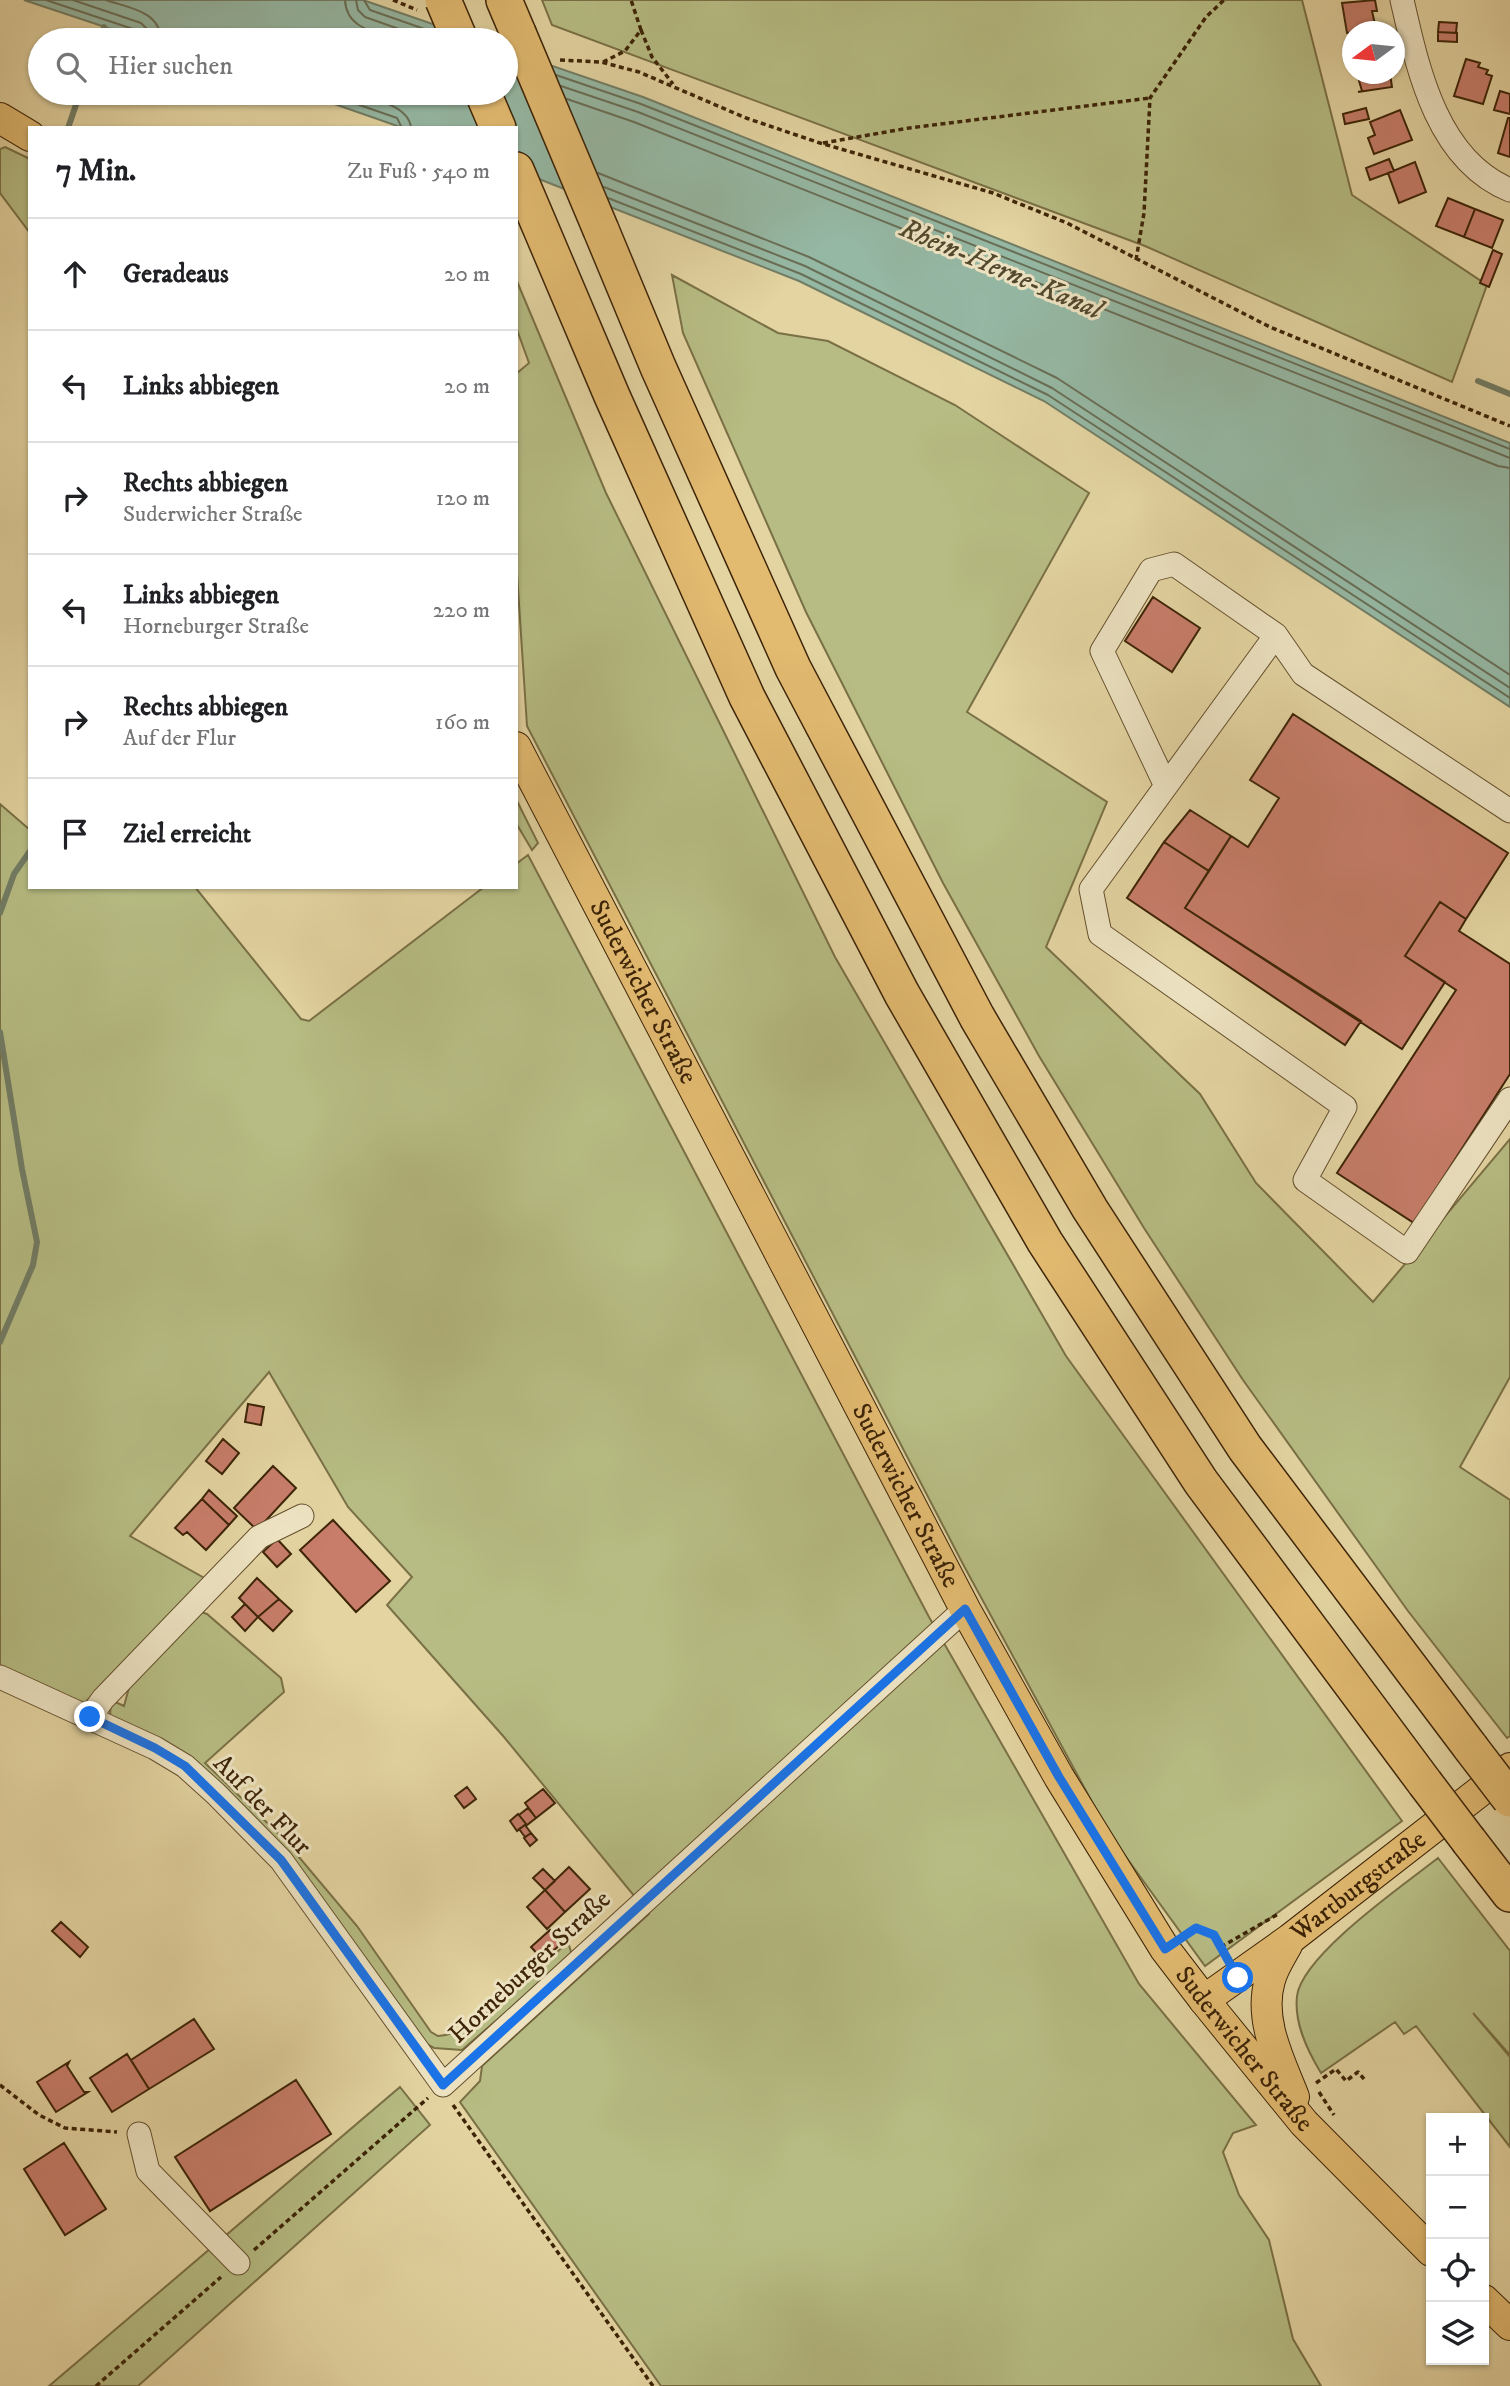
<!DOCTYPE html>
<html lang="de">
<head>
<meta charset="utf-8">
<style>
	body { margin:0; font-family:"IM FELL DW Pica",serif; background:#f2f2f2; color:#202124 }
	.controls { position:absolute; right:21px; bottom:21px; display:grid; overflow:hidden; border-radius:0px; box-shadow:0 2px 5px #0004 }
	.controls button { width:63px; height:63px; display:grid; place-items:center; padding:0; border:0; border-bottom:2px solid #e0e0e0; background:#fff; color:#202124; font:35px sans-serif }
	.compass { position:absolute; left:1342px; top:21px; width:63px; height:63px; border-radius:50%; background:#fff; box-shadow:0 2px 5px #0004; rotate:255deg }
	.stop { position:absolute; width:21px; height:21px; margin:-16px; border:5px solid #1a73e8; border-radius:50%; background:#fff }
	.stop.end { background:#1a73e8; border-color:#fff; box-shadow:0 2px 7px #0008 }
	.list { margin:0; padding:0; list-style:none }
	h2 { display:flex; justify-content:space-between; align-items:center; height:91px; margin:0; padding:0 28px; font-size:30px }
	h2 small { font-size:23px; font-weight:400; color:#757577 }
	.list li { display:grid; grid-template-columns:46px 1fr auto; gap:21px; align-items:center; box-sizing:border-box; height:112px; padding:0 28px; border-top:2px solid #e0e0e0 }
	.list b { display:block; font-size:26px; white-space:nowrap }
	.list p { margin:0; font-size:23px; white-space:nowrap; color:#757577 }
	.list em { font-size:23px; font-style:normal; color:#757577 }
	.icon { flex:none; width:38px; height:38px; fill:none; stroke:currentColor; stroke-width:2; stroke-linecap:round; stroke-linejoin:round }
	.map { position:relative; flex:none; width:1510px; height:2386px; overflow:hidden }
	.search { position:absolute; background:#fff; box-shadow:0 2px 5px #0004; left:28px; top:28px; width:490px; height:77px; display:flex; align-items:center; gap:18px; box-sizing:border-box; padding:0 24px; border-radius:38px; color:#757577; font-size:26px }
	.panel { position:absolute; background:#fff; box-shadow:0 2px 5px #0004; left:28px; top:126px; width:490px; height:763px; border-radius:0px }
	.map>svg:first-child { display:block }
	.green { fill:#b6bc83; stroke:#7a7045; stroke-width:2 }
	.water { fill:#95b8a4; stroke:#727d65; stroke-width:2 }
	.lines { fill:none; stroke-linecap:round; stroke-linejoin:round }
	.shore { stroke:#696e56; stroke-width:2 }
	.stream { stroke:#727d65; stroke-width:6 }
	.building { fill:#c77d6a; stroke:#3d2407; stroke-width:2 }
	.minor-casing { stroke:#66502e; stroke-width:25 }
	.major-casing { stroke:#3d2407; stroke-width:32 }
	.highway-casing { stroke:#3d2407; stroke-width:38 }
	.path { stroke:#3d2407; stroke-width:3.5; stroke-dasharray:5 3.5; stroke-linecap:butt }
	.minor { stroke:#ede3c2; stroke-width:23 }
	.major { stroke:#e2ba70; stroke-width:30 }
	.highway { stroke:#e2ba70; stroke-width:35 }
	.highway-bridge-casing { stroke:#3d2407; stroke-width:38; stroke-linecap:butt }
	.highway-bridge { stroke:#e2ba70; stroke-width:35 }
	.route { stroke:#1a73e8; stroke-width:9 }
	.labels { text-anchor:middle; dominant-baseline:central; stroke-width:6; stroke-linejoin:round; paint-order:stroke }
	.street-label { font-size:26px; fill:#3d2407; stroke:#ede3c2 }
	.water-label { font-size:28px; font-style:italic; fill:#53492e; stroke:#ede3c2 }
</style>
</head>
<body>
<div class="map">
<svg width="1510" height="2386" viewBox="0 0 1510 2386">
	<rect width="100%" height="100%" fill="#e3d4a1"/>
	<filter id="stains"><feTurbulence type="fractalNoise" baseFrequency=".00286" numOctaves="4"/><feColorMatrix values="0 0 0 0 .2 0 0 0 0 .09 0 0 0 0 .02 0 0 0 .5 -.17"/></filter>
	<radialGradient id="worn" r=".72"><stop offset=".6" stop-color="#630" stop-opacity="0"/><stop offset="1" stop-color="#630" stop-opacity=".3"/></radialGradient>
	<path class="green" d="M542 0H1302L1352 195 1487 285 1452 382 1145 246 552 25Z
		M5 147 30 159V233L0 193V149Z
		M672 275 778 333 828 341 955 405 1089 493 967 712 1107 802 1046 947 1200 1094 1256 1183 1373 1302 1510 1139V1377L1460 1467 1510 1500V1736L1507 1738 1408 1611 1243 1380 1144 1228 1039 1056 943 883 806 612 683 333Z
		M516 279 606 493 835 957 1066 1356 1402 1821 1205 1966 1110 1835 964 1566 527 726 516 558V374L529 363 516 327Z
		M516 799 538 843 532 850 516 823Z
		M0 804 30 830V887H195L301 1019 309 1021 484 887H516V864L528 855 929 1617 1139 1984 1256 2125 1233 2133 1223 2152 1239 2195 1269 2240 1293 2339 1321 2386H661L460 2102 480 2081 482 2066 649 1914 504 1737 387 1605 412 1577 348 1507 269 1372 130 1536 206 1579 84 1704 0 1667Z
		M198 1611 207 1614 281 1678 284 1692 205 1763 283 1838 357 1926 431 2032 438 2036C475 2035 539 1968 568 1942L572 1955 462 2050 434 2048 421 2041 287 1858 110 1717 111 1700 124 1706 130 1684Z
		M1438 1858 1510 1951V2055L1473 2013 1510 2057V2147L1416 2026 1404 2034 1395 2022 1321 2073C1307 2050 1294 2023 1297 1996 1302 1955 1405 1884 1438 1858Z
		M400 2087 430 2125 138 2386H49Z"/>
	<path class="water" d="M24 0H363L479 40H144Z
		M506 50 643 97 1510 443V707L1044 401 799 281 516 170V128H403L303 93H506Z"/>
	<g class="lines">
		<path class="shore" d="M46 0 136 30 142 40
			M73 0 141 23 148 30 151 40
			M106 0C129 8 160 11 161 40
			M345 0C346 29 376 32 398 40
			M356 0 358 10 365 17 430 40
			M364 0 370 10 436 33
			M556 75 641 104 1510 449
			M561 86 638 112 1510 458
			M325 93 397 118 402 128
			M353 93C372 99 409 105 411 128
			M567 99 634 122 1498 466 1510 468
			M598 173 809 257 1057 378 1510 675
			M604 187 805 266 1052 388 1510 688
			M608 198 801 274 1048 395 1510 698"/>
		<path class="stream" d="M100 40 104 27
			M68 128 80 93
			M1478 381 1510 394
			M0 913 14 874 30 851
			M0 1032 22 1169 37 1242 33 1265 0 1342"/>
	</g>
	<path class="building" d="M1375 0 1377 11H1372L1376 29 1347 33 1342 3Z
		M1439 22 1457 23 1456 33 1438 32Z
		M1438 32 1457 33V42L1438 41Z
		M1466 59 1480 63 1478 67 1488 70 1486 74 1492 76 1483 104 1454 96Z
		M1357 74H1390L1392 87 1358 92 1362 91Z
		M1500 91 1510 94V114L1494 110Z
		M1366 108 1369 119 1345 124 1343 114Z
		M1400 110 1412 140 1374 154 1368 138 1375 135 1370 122Z
		M1508 118H1510V157L1498 153Z
		M1389 159 1394 171 1370 180 1366 168Z
		M1415 162 1426 192 1399 203 1388 173Z
		M1448 198 1475 209 1464 237 1436 226Z
		M1475 209 1503 220 1492 248 1464 237Z
		M1493 250 1502 254 1489 287 1480 283Z
		M1153 597 1200 628 1172 672 1125 641Z
		M1293 714 1508 853 1466 919 1440 902 1405 956 1445 982 1402 1049 1185 908 1231 836 1248 847 1279 798 1250 780Z
		M1190 810 1231 836 1209 871 1164 842Z
		M1164 842 1209 871 1185 908 1361 1021 1345 1045 1127 898Z
		M1440 902 1466 919 1459 931 1510 964V1074L1414 1223 1337 1173 1456 990 1405 956Z
		M248 1404 264 1407 261 1425 245 1422Z
		M223 1439 239 1453 222 1474 206 1461Z
		M273 1466 296 1488 257 1530 234 1508Z
		M209 1490 237 1516 229 1525 202 1499Z
		M202 1499 229 1525 206 1550 187 1532 183 1535 175 1528Z
		M333 1520 390 1581 356 1612 300 1550Z
		M277 1539 291 1554 277 1567 263 1552Z
		M257 1578 279 1599 258 1617 239 1598Z
		M279 1599 292 1611 273 1631 258 1617Z
		M245 1604 258 1617 245 1631 232 1617Z
		M467 1787 476 1799 464 1808 455 1796Z
		M543 1789 555 1803 536 1818 525 1803Z
		M528 1808 536 1818 527 1825 519 1815Z
		M518 1814 526 1824 517 1831 510 1821Z
		M525 1825 531 1833 525 1837 519 1829Z
		M531 1833 537 1840 530 1846 524 1838Z
		M569 1867 590 1889 565 1912 545 1890Z
		M543 1869 555 1881 545 1890 533 1878Z
		M545 1890 565 1912 547 1929 527 1907Z
		M61 1922 88 1947 80 1957 52 1931Z
		M550 1930 562 1943 543 1960 531 1947Z
		M194 2019 214 2049 149 2089 131 2060Z
		M127 2054 149 2089 112 2112 90 2078Z
		M69 2062 67 2066 84 2092H88L56 2112 37 2082Z
		M296 2080 331 2134 210 2211 175 2157Z
		M64 2143 106 2209 65 2235 24 2169Z"/>
	<g class="lines">
		<g class="minor-casing">
			<path id="minor" d="M1402 0C1418 70 1437 160 1510 190
				M1276 635 1091 889 1100 934 1345 1107 1305 1180 1407 1252 1510 1099
				M1166 786 1102 651 1151 570 1174 564 1276 635 1303 674 1510 811
				M0 1677 155 1748 185 1766 216 1794 281 1860 443 2085 965 1609
				M90 1717 103 1699 259 1537 302 1516
				M139 2134 148 2171 238 2263"/>
		</g>
		<g class="major-casing">
			<g id="major">
				<path d="M0 118 30 136"/>
				<path id="s1" d="M516 747 965 1609 1059 1777 1165 1949 1204 2000 1304 2123 1431 2251"/>
				<path d="M1287 1945C1281 1956 1273 1968 1270 1980 1258 2020 1280 2061 1294 2097"/>
				<path id="s2" d="M1204 2000 1290 1939 1510 1768"/>
				<path d="M1484 2300 1510 2325"/>
			</g>
		</g>
		<g class="highway-casing">
			<path id="highway" d="M504 0 518 33
				M483 93 498 128
				M516 170 612 396 747 697 902 994 1045 1242 1201 1482 1425 1783
				M601 230 658 367 793 668 977 1017 1090 1209 1245 1448 1471 1748
				M1469 1841 1510 1894"/>
		</g>
		<path class="path" d="M393 0 417 10
			M641 30 652 57 673 84
			M560 60 601 62 639 72 746 118 820 143 993 193 1067 223 1270 327 1510 426
			M603 62 625 51 641 30 631 0
			M823 143 909 128 1150 98
			M1136 260 1144 213 1150 98 1206 17 1224 0
			M1185 1935 1196 1928 1214 1935 1226 1955
			M1221 1947 1280 1913
			M1316 2083 1336 2069 1346 2081 1358 2072 1364 2079
			M0 2085 39 2115 65 2128 117 2132
			M1319 2092 1334 2115
			M453 2105 653 2386
			M254 2250 428 2098
			M96 2386 221 2277"/>
		<use href="#minor" class="minor"/>
		<use href="#major" class="major"/>
		<use href="#highway" class="highway"/>
		<g class="highway-bridge-casing">
			<path id="highway-bridge" d="M443 0 460 40
				M518 33 601 230
				M1471 1748 1510 1799
				M1425 1783 1469 1841"/>
		</g>
		<use href="#highway-bridge" class="highway-bridge"/>
	</g>
	<g class="lines">
		<path class="route" d="M90 1717 155 1748 185 1766 281 1860 443 2085 965 1609 1059 1777 1165 1949 1196 1928 1214 1935 1238 1978"/>
	</g>
	<g class="labels">
		<g class="street-label">
			<text stroke="none"><textPath href="#s1" startOffset="276">Suderwicher Straße</textPath></text>
			<text stroke="none"><textPath href="#s1" startOffset="844">Suderwicher Straße</textPath></text>
			<text transform="translate(262 1805) rotate(46)">Auf der Flur</text>
			<text stroke="none"><textPath href="#s2" startOffset="192">Wartburgstraße</textPath></text>
			<text transform="translate(530 1967) rotate(-43)">Horneburger Straße</text>
			<text stroke="none"><textPath href="#s1" startOffset="1494">Suderwicher Straße</textPath></text>
		</g>
		<g class="water-label">
			<text transform="translate(1001 269) rotate(23)">Rhein-Herne-Kanal</text>
		</g>
	</g>
	<rect width="100%" height="100%" filter="url(#stains)"/>
	<rect width="100%" height="100%" fill="url(#worn)"/>
</svg>
<div class="controls">
<button>+</button>
<button>−</button>
<button><svg class="icon" aria-label="locate" viewBox="0 0 24 24"><circle cx="12" cy="12" r="6"/><path d="M12 2v4M12 18v4M2 12h4M18 12h4"/></svg></button>
<button><svg class="icon" aria-label="layers" viewBox="0 0 24 24"><path d="M12 4l9 5-9 5-9-5zM3 14l9 5 9-5"/></svg></button>
</div>
<svg class="compass" viewBox="-18 -18 36 36"><path d="M0-13l5 13h-10z" fill="#e53935"/><path d="M0 13l5-13h-10z" fill="#757577"/></svg>
<div class="stop" style="left:1238px;top:1978px"></div>
<div class="stop end" style="left:90px;top:1717px"></div>
<div class="search"><svg class="icon" aria-label="search" viewBox="0 0 24 24"><circle cx="10" cy="10" r="6"/><path d="M15 15l6 6"/></svg>Hier suchen</div>
<section class="panel">
<h2>7 Min.<small>Zu Fuß · 540 m</small></h2>
<ul class="list">
<li><svg class="icon" aria-label="ahead" viewBox="0 0 24 24"><path d="M12 20V5M6 11l6-6 6 6"/></svg><div><b>Geradeaus</b></div><em>20 m</em></li>
<li><svg class="icon" aria-label="left" viewBox="0 0 24 24"><path d="M17 20v-9H6M10 6l-5 5 5 5"/></svg><div><b>Links abbiegen</b></div><em>20 m</em></li>
<li><svg class="icon" aria-label="right" viewBox="0 0 24 24"><path d="M7 20v-9h11M14 6l5 5-5 5"/></svg><div><b>Rechts abbiegen</b><p>Suderwicher Straße</p></div><em>120 m</em></li>
<li><svg class="icon" aria-label="left" viewBox="0 0 24 24"><path d="M17 20v-9H6M10 6l-5 5 5 5"/></svg><div><b>Links abbiegen</b><p>Horneburger Straße</p></div><em>220 m</em></li>
<li><svg class="icon" aria-label="right" viewBox="0 0 24 24"><path d="M7 20v-9h11M14 6l5 5-5 5"/></svg><div><b>Rechts abbiegen</b><p>Auf der Flur</p></div><em>160 m</em></li>
<li><svg class="icon" aria-label="arrive" viewBox="0 0 24 24"><path d="M6 21V4h12l-3 4 3 4H6"/></svg><div><b>Ziel erreicht</b></div></li>
</ul>
</section>
</div>
</body>
</html>
